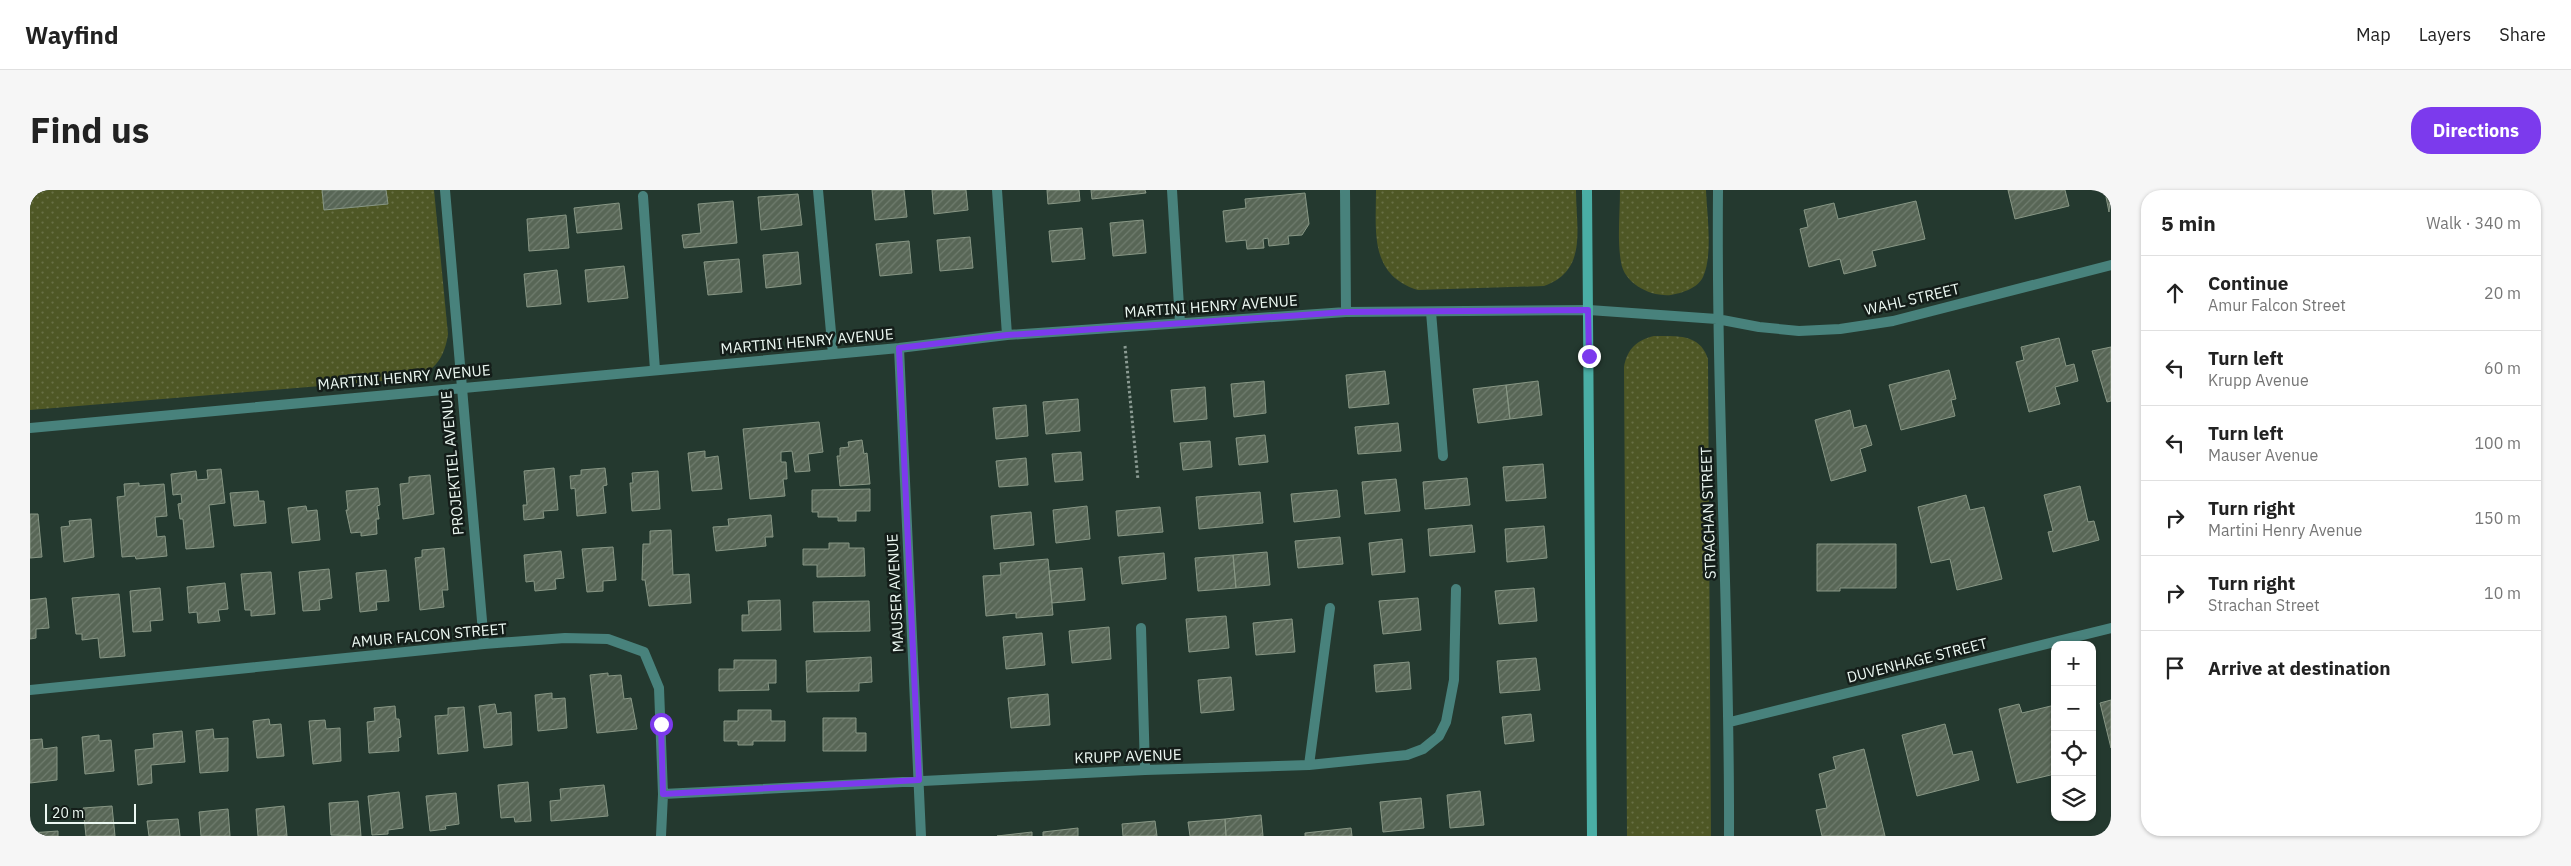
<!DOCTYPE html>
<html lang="en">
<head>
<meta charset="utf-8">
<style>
	body { margin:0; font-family:"IBM Plex Sans",sans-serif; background:#f6f6f6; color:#222 }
	.controls { position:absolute; right:15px; bottom:15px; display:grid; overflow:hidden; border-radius:10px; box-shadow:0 1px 4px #0004 }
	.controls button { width:45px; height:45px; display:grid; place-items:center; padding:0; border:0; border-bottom:1px solid #e0e0e0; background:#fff; color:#222; font:25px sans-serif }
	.scale { position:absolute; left:15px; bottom:12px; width:91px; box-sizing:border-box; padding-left:5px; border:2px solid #ecf8f2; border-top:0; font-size:14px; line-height:18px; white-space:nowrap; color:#ecf8f2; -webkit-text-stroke:4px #141d19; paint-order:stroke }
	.stop { position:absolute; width:15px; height:15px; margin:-11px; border:4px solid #7c3aed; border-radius:50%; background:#fff }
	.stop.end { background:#7c3aed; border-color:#fff; box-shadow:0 1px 5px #0008 }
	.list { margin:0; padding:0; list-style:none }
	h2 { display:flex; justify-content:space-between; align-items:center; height:65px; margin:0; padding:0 20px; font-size:21px }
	h2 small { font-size:16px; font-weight:400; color:#767676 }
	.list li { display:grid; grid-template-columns:32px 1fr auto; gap:15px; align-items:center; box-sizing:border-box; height:75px; padding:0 20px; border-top:1px solid #e0e0e0 }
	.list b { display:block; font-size:19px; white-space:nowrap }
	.list p { margin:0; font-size:16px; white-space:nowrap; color:#767676 }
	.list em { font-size:16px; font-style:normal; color:#767676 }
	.icon { flex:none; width:28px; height:28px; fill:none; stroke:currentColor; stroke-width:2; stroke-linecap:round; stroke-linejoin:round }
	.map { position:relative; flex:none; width:2081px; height:646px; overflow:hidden; border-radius:20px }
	header { display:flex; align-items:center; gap:30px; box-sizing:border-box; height:70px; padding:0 25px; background:#fff; border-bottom:1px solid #e0e0e0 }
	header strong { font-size:24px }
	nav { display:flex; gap:28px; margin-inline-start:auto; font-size:18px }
	.intro { display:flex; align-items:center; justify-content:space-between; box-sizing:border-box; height:120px; padding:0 30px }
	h1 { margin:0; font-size:35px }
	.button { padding:12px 22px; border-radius:20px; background:#7c3aed; color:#fff; font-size:18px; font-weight:700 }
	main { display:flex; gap:30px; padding:0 30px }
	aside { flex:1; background:#fff; border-radius:20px; box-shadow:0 1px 4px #0004 }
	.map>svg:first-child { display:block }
	.grass { fill:url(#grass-dots) }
	.building { fill:url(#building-hatch); stroke:#889785 }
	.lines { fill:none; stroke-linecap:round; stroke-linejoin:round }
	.path { stroke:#8c9c94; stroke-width:3; stroke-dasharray:2.5 2.5; stroke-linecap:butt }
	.lane { stroke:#48827c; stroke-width:10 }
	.street { stroke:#48827c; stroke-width:10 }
	.secondary { stroke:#4aaea5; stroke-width:10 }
	.route { stroke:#7c3aed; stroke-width:6 }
	.labels { text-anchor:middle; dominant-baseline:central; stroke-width:5; stroke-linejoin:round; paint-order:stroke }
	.street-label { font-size:15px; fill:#ecf8f2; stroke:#141d19 }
</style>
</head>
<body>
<header>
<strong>Wayfind</strong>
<nav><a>Map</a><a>Layers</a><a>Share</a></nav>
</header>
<div class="intro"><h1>Find us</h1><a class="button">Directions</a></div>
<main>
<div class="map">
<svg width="2081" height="646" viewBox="0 0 2081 646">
	<defs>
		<pattern id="grass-dots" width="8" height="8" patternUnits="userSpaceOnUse" patternTransform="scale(1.25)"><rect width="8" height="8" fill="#4e5725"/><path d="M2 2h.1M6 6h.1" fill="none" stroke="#687045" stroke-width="1.8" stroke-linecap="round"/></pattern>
		<pattern id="building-hatch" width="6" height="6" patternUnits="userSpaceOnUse" patternTransform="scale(1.25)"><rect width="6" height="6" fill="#586656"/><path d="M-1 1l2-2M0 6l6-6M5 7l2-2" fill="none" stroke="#707d6f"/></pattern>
	</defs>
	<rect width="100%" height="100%" fill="#24392f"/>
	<path class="grass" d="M0 0H404L418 144C415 165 407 178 388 188L0 220Z
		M1346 0H1546C1546 38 1558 81 1514 96L1388 100C1339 85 1346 41 1346 0Z
		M1590 0H1676C1677 24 1683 66 1673 87 1668 98 1652 103 1641 105 1621 107 1594 94 1591 72 1587 50 1590 23 1590 0Z
		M1624 146C1646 146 1670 143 1678 169L1681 646H1597L1594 177C1597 159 1607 150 1624 146Z"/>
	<path class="building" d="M292 0H356L358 14 294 20Z
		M842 0H874L877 27 845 30Z
		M902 0H936L938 20 904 24Z
		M1017 0H1049L1050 11 1018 14Z
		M1061 0H1115L1116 3 1062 9Z
		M1978 0H2035L2039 16 1985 29Z
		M2078 0H2081L2079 22 2076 7 2079 6Z
		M1275 3 1279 34 1272 45 1258 46 1259 54 1239 56 1238 48 1233 49 1234 58 1217 59 1216 50 1196 52 1193 21 1216 18 1215 9Z
		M768 4 772 35 731 40 728 7Z
		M703 11 707 53 654 58 652 45 671 43 668 14Z
		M1886 11 1895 49 1842 61 1846 76 1814 84 1810 69 1779 77 1770 39 1778 37 1774 20 1804 13 1808 29Z
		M589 13 592 39 547 43 544 18Z
		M536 25 539 58 499 61 497 29Z
		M1113 30 1116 63 1083 66 1080 33Z
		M1052 38 1055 69 1022 72 1019 41Z
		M940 47 943 78 910 81 907 50Z
		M879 51 882 83 850 86 846 54Z
		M768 62 771 94 736 98 733 65Z
		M709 69 712 102 678 105 674 72Z
		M594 76 598 108 558 112 555 80Z
		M527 80 531 114 497 117 494 84Z
		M2029 148 2036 176 2044 174 2048 191 2025 197 2030 214 1999 222 1986 172 1994 170 1991 157Z
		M2081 157V211L2077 212 2062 161Z
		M1919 180 1926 209 1921 210 1925 226 1871 240 1859 195Z
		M1355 181 1359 214 1319 218 1316 185Z
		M1234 191 1236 223 1204 227 1201 194Z
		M1508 191 1512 225 1480 229 1476 195Z
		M1476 195 1480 229 1448 233 1443 199Z
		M1175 197 1177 229 1144 232 1141 200Z
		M1048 209 1050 241 1016 244 1013 212Z
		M996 215 998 246 966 249 963 218Z
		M1820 220 1824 238 1836 235 1842 255 1830 259 1836 281 1801 291 1785 230Z
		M789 232 793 262 778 264 780 281 765 282 762 261 751 262V272H756L757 289H753L755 306 720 309 713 239Z
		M1368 233 1371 261 1328 264 1325 237Z
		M1235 245 1238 272 1209 275 1206 248Z
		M832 250 834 264 837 263 840 294 810 296 807 266H810V258L819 257 818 252Z
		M1180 251 1182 277 1153 280 1150 253Z
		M675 261V268L688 266 692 299 662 301 658 263Z
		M1051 262 1053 290 1025 292 1022 264Z
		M996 268 998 295 969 297 966 271Z
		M1513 274 1516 308 1476 311 1473 277Z
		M524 278 528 320 513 321 514 328 494 330 493 315H497L494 281Z
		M575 278 577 295 573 296 576 323 547 326 545 298 541 299 540 286 551 285V280Z
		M191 279 195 313 179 315 184 357 156 359 153 329H150L148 314 152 313 151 304 143 305 141 284 166 281 167 290 178 289 177 280Z
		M628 281 630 319 602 321 600 293H603L602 283Z
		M400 285 404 324 373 329 370 294 379 293V287Z
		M1437 288 1440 315 1395 319 1393 292Z
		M1366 289 1370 321 1335 324 1332 292Z
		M109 293V296L134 294 137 326 125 327 127 347 135 346 137 366 106 369 105 366 92 367 87 307 95 306 94 294Z
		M2050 296 2058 332 2064 331 2069 350 2023 362 2018 342 2023 341 2014 305Z
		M348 298 350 315 347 316 349 329H346L347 344 331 346V342L321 343 316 320H318L316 301Z
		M840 299V321H826V331H808V327H788V322H782V300Z
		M1307 300 1310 327 1264 332 1261 304Z
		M228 301 229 311H234L236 333 204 336 200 303Z
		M1230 302 1233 333 1169 339 1166 307Z
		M1936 305 1940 320 1954 317 1972 389 1927 400 1920 369 1901 373 1888 317Z
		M276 316 277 321 287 320 290 350 262 353 258 318Z
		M1057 316 1060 349 1026 353 1023 320Z
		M1130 317 1133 342 1088 346 1086 321Z
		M1001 322 1004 355 964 359 961 326Z
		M0 324H8L12 367 0 368Z
		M741 325 743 347H735L736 356 686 361 683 337 699 336 698 329Z
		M61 329 64 367 34 372 31 337 40 336 39 331Z
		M1442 335 1445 362 1400 366 1398 339Z
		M1514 336 1517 368 1477 372 1475 339Z
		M641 340 643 385 659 384 661 413 619 416 615 390H612L613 354H620V341Z
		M1310 347 1313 374 1268 378 1265 351Z
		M1372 349 1375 382 1342 385 1339 353Z
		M799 353H819V358H834L835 386 787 387V375H773V359H799Z
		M1787 354H1866V398H1810V401H1787Z
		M583 357 586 390 573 391V401L557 402 552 359Z
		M414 358 418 400H412L414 417 390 420 385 368 392 367V360Z
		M531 361 534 388 525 389 526 399 505 401 504 391 496 392 494 365Z
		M1237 362 1240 395 1206 398 1203 365Z
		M1134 363 1136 389 1092 394 1089 367Z
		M1203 365 1206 398 1168 401 1165 368Z
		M1018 369 1023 425 986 428V423L956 426 953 386 971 385 970 373Z
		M1052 378 1055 410 1022 413 1019 381Z
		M299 379 302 408 289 410 290 420 273 421 269 382Z
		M356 380 359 411 346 412 347 420 330 422 326 383Z
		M241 382 245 424 221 426V420H215L211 384Z
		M195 393 198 419 188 420 190 431 168 433 167 422 159 423 157 397Z
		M130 398 133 430 120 431 121 441 103 442 100 401Z
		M1504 398 1507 431 1469 434 1465 401Z
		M89 404 95 466 70 468 68 448 52 450V444H46L42 408Z
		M16 408 19 438 6 439V448L0 449V410Z
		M1388 408 1391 440 1353 444 1349 411Z
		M750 410 751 440 712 441V425H719L718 411Z
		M839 411 840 441 784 442 783 412Z
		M1196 426 1199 458 1159 462 1156 429Z
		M1262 429 1265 462 1226 465 1223 433Z
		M1079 437 1081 469 1042 473 1039 441Z
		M1012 443 1015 475 976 479 973 447Z
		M841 467 842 492 829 493V501L777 502 776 471Z
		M1506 468 1510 500 1470 503 1467 471Z
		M704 470H746V493H738L739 500 689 501V479H704Z
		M1379 472 1381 499 1346 502 1344 475Z
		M578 483V486L591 485 594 509 601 508 607 539 567 543 560 485Z
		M1201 487 1204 520 1171 523 1168 490Z
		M522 503V509L535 508 537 538 508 541 505 505Z
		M1018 504 1020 535 981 538 978 508Z
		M2081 510V558L2070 513Z
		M465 514 467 524 481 522 482 555 454 558 449 516Z
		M1989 514 1992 523 2025 515V584L1987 593 1969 519Z
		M365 516 366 529H369L371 547 368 548 369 561 339 563 337 532 345 531 344 518Z
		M434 517 438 561 408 564 405 526 418 525V518Z
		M708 520H741V531H755V551H723V555H708V551H694V531H708Z
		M1501 524 1504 551 1475 554 1472 527Z
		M793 528H826V543H836V561H793Z
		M239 529 240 535 251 534 254 566 227 568 223 531Z
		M295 530 296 539 310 538 311 571 283 574 279 531Z
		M1915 534 1923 565 1942 561 1949 590 1887 606 1872 545Z
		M183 539 184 549 198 548V581L170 583 166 541Z
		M152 541 155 572 121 575 122 593 108 595 105 560 124 558 123 544Z
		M69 545V551L81 550 84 581 55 584 52 547Z
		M12 549 13 559 27 557V590L0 593V550Z
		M1834 559 1855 646H1792L1786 620 1797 618 1789 584 1806 579 1803 567Z
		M498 592 501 631 485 632 484 627 471 628 468 595Z
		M574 595 578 626 521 631 520 611 531 610 530 599Z
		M1450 601 1454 635 1420 638 1417 605Z
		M369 602 373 638 358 640V644L342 645 338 606Z
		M426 603 429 634 415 636 416 639 400 641 396 606Z
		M1391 608 1394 638 1353 642 1350 612Z
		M328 611 331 646 301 645 299 613Z
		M82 616 85 646H56L53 618Z
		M254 616 257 646H228L226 619Z
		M198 619 200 646H171L169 622Z
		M1231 625 1233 646H1196L1195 629Z
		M148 629 150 646H119L117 631Z
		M1195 629 1196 646H1160L1158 632Z
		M1125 631 1127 646H1093L1092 634Z
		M1048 638V646H1013V642Z
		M1321 638 1322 646H1275V643Z
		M28 641V646H0V643Z
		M1002 642V646H967Z"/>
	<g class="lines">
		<path class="path" d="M1095 156 1108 290"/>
		<path class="lane" d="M1401 122 1413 266"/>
		<path class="street" d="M415 0 454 454
			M788 0 803 164
			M967 0 977 145
			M1142 0 1150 133
			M1315 0 1316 122
			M1688 0C1686 215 1700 431 1699 646
			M613 6 625 180
			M869 158 891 646
			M0 238 869 158 977 145 1316 122 1559 120 1687 129 1729 137 1769 141 1810 139 1863 131 2081 75
			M1111 438 1115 580
			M0 500 454 454 535 448 578 449 614 462 629 498 633 604 631 646
			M1700 532 2081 438
			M1279 575 1300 418
			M633 604 1115 580 1279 575 1377 565 1393 559 1409 546 1416 532 1424 490 1426 399"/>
		<path class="secondary" d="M1557 0 1562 646"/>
	</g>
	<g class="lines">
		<path class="route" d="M631 534 633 604 889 590 869 158 977 145 1316 122 1558 120 1559 166"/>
	</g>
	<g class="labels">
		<g class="street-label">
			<text transform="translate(1882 109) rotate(-13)">WAHL STREET</text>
			<text transform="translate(1181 116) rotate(-4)">MARTINI HENRY AVENUE</text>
			<text transform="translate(777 151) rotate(-5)">MARTINI HENRY AVENUE</text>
			<text transform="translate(374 187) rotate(-5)">MARTINI HENRY AVENUE</text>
			<text transform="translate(422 273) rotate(-95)">PROJEKTIEL AVENUE</text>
			<text transform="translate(1678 323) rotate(-92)">STRACHAN STREET</text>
			<text transform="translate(865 403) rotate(-93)">MAUSER AVENUE</text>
			<text transform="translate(399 445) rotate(-5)">AMUR FALCON STREET</text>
			<text transform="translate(1887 470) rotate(-14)">DUVENHAGE STREET</text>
			<text transform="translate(1098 566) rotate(-2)">KRUPP AVENUE</text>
		</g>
	</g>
</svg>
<div class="controls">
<button>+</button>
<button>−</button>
<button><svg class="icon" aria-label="locate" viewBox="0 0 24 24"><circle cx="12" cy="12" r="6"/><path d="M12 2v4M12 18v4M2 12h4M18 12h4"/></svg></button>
<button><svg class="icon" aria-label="layers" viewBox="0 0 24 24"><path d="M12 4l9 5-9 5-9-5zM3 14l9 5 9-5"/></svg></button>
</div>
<div class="scale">20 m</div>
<div class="stop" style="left:631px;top:534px"></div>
<div class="stop end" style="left:1559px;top:166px"></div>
</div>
<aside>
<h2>5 min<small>Walk · 340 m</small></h2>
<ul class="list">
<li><svg class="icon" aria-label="ahead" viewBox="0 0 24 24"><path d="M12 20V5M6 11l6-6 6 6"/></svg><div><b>Continue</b><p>Amur Falcon Street</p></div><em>20 m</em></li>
<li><svg class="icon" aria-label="left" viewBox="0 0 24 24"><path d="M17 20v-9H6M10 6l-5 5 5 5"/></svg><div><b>Turn left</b><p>Krupp Avenue</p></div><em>60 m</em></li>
<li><svg class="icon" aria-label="left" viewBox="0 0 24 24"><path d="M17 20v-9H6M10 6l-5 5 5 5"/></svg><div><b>Turn left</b><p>Mauser Avenue</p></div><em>100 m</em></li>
<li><svg class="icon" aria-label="right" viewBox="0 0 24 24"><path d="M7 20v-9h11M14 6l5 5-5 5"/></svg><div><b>Turn right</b><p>Martini Henry Avenue</p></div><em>150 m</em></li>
<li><svg class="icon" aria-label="right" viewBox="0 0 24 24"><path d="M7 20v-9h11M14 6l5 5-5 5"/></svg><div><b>Turn right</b><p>Strachan Street</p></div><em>10 m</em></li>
<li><svg class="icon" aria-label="arrive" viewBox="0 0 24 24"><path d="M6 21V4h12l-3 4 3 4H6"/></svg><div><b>Arrive at destination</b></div></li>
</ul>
</aside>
</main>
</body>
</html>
